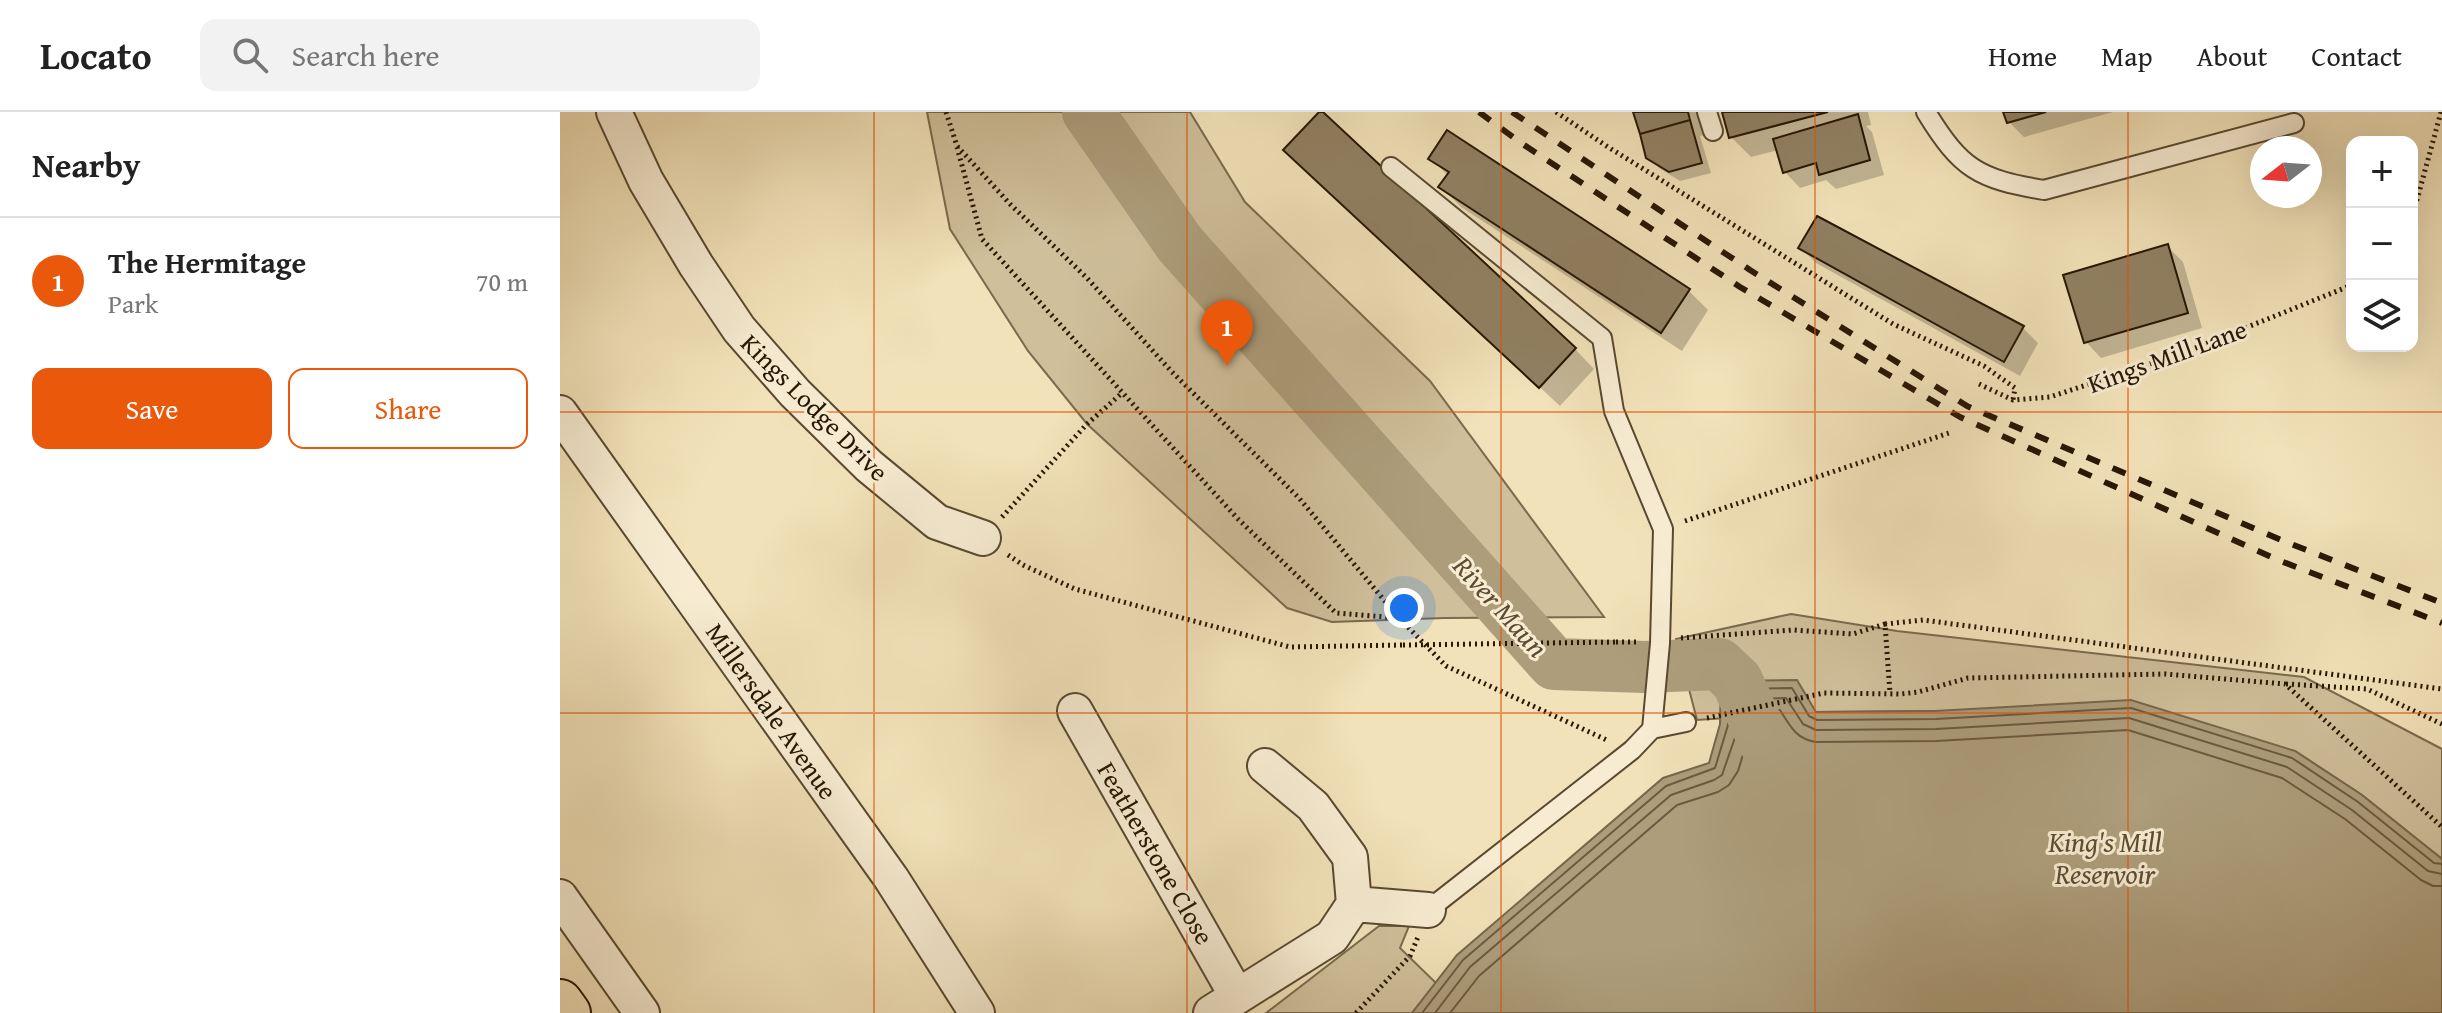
<!DOCTYPE html>
<html lang="en">
<head>
<meta charset="utf-8">
<style>
	body { margin:0; font-family:"Gentium Book Plus",serif; background:#f2f2f2; color:#222 }
	.controls { position:absolute; right:24px; top:24px; display:grid; overflow:hidden; border-radius:16px; box-shadow:0 8px 32px #0002 }
	.controls button { width:72px; height:72px; display:grid; place-items:center; padding:0; border:0; border-bottom:2px solid #e0e0e0; background:#fff; color:#222; font:40px sans-serif }
	.compass { position:absolute; left:1690px; top:24px; width:72px; height:72px; border-radius:50%; background:#fff; box-shadow:0 8px 32px #0002; rotate:253deg }
	.you { position:absolute; left:844px; top:496px; width:28px; height:28px; margin:-20px; border:6px solid #fff; border-radius:50%; background:#1a73e8; box-shadow:0 0 0 12px #1a73e833 }
	.badge { display:grid; place-items:center; width:52px; height:52px; border-radius:50%; background:#ea580c; color:#fff; font-size:26px; font-weight:700 }
	.pin { position:absolute; translate:-50% -66px; filter:drop-shadow(0 2px 4px #0008) }
	.pin::after { content:''; position:absolute; top:42px; width:28px; height:24px; background:inherit; clip-path:polygon(0 0,100% 0,50% 100%) }
	.list { margin:0; padding:0; list-style:none }
	h2 { display:flex; justify-content:space-between; align-items:center; height:104px; margin:0; padding:0 32px; font-size:34px }
	h2 small { font-size:26px; font-weight:400; color:#767676 }
	.list li { display:grid; grid-template-columns:52px 1fr auto; gap:24px; align-items:center; box-sizing:border-box; height:128px; padding:0 32px; border-top:2px solid #e0e0e0 }
	.list b { display:block; font-size:30px; white-space:nowrap }
	.list p { margin:0; font-size:26px; white-space:nowrap; color:#767676 }
	.list em { font-size:26px; font-style:normal; color:#767676 }
	.actions { display:flex; gap:16px; padding:24px 32px }
	.actions a { flex:1; padding:18px 0; border:2px solid #ea580c; border-radius:16px; text-align:center; font-size:28px; color:#ea580c }
	.actions .main { background:#ea580c; color:#fff }
	.icon { flex:none; width:44px; height:44px; fill:none; stroke:currentColor; stroke-width:2; stroke-linecap:round; stroke-linejoin:round }
	.map { position:relative; flex:none; width:1882px; height:901px; overflow:hidden }
	header { display:flex; align-items:center; gap:48px; box-sizing:border-box; height:112px; padding:0 40px; background:#fff; border-bottom:2px solid #e0e0e0 }
	header strong { font-size:38px }
	nav { display:flex; gap:44px; margin-inline-start:auto; font-size:28px }
	.search { width:560px; height:72px; background:#f2f2f2; display:flex; align-items:center; gap:20px; box-sizing:border-box; padding:0 28px; border-radius:16px; color:#767676; font-size:30px }
	main { display:flex }
	aside { flex:1; background:#fff }
	.map>svg:first-child { display:block }
	.green { fill:#cfbf9a; stroke:#7a6a4e; stroke-width:2 }
	.water { fill:#ad9d7b; stroke:#77674b; stroke-width:2 }
	.shadow { fill:#0003 }
	.lines { fill:none; stroke-linecap:round; stroke-linejoin:round }
	.shore { stroke:#6a5a3f; stroke-width:2 }
	.river { stroke:#ad9d7b; stroke-width:52 }
	.building { fill:#908062; stroke:#261603; stroke-width:2 }
	.service-casing { stroke:#594930; stroke-width:22 }
	.minor-casing { stroke:#594930; stroke-width:38 }
	.trunk-casing { stroke:#261603; stroke-width:48 }
	.path { stroke:#261603; stroke-width:5; stroke-dasharray:2 4; stroke-linecap:butt }
	.service { stroke:#f7ecd2; stroke-width:18 }
	.minor { stroke:#f7ecd2; stroke-width:34 }
	.trunk { stroke:#f2e2b9; stroke-width:44 }
	.rail { stroke:#261603; stroke-width:6; stroke-dasharray:14 14; stroke-linecap:butt }
	.path-bridge { stroke:#261603; stroke-width:5; stroke-dasharray:2 4; stroke-linecap:butt }
	.grid { fill:none; stroke:#de560c; stroke-width:2; stroke-opacity:0.55 }
	.labels { text-anchor:middle; dominant-baseline:central; stroke-width:6; stroke-linejoin:round; paint-order:stroke }
	.street-label { font-size:26px; fill:#261603; stroke:#f7ecd2 }
	.water-label { font-size:28px; font-style:italic; fill:#5c4c33; stroke:#f7ecd2 }
</style>
</head>
<body>
<header>
<strong>Locato</strong>
<div class="search"><svg class="icon" aria-label="search" viewBox="0 0 24 24"><circle cx="10" cy="10" r="6"/><path d="M15 15l6 6"/></svg>Search here</div>
<nav><a>Home</a><a>Map</a><a>About</a><a>Contact</a></nav>
</header>
<main>
<aside>
<h2>Nearby<small></small></h2>
<ul class="list">
<li><span class="badge">1</span><div><b>The Hermitage</b><p>Park</p></div><em>70 m</em></li>
</ul>
<div class="actions"><a class="main">Save</a><a>Share</a></div>
</aside>
<div class="map">
<svg width="1882" height="901" viewBox="0 0 1882 901">
	<rect width="100%" height="100%" fill="#f2e2b9"/>
	<filter id="stains"><feTurbulence type="fractalNoise" baseFrequency=".0025" numOctaves="4"/><feColorMatrix values="0 0 0 0 .2 0 0 0 0 .09 0 0 0 0 .02 0 0 0 .5 -.17"/></filter>
	<radialGradient id="worn" r=".72"><stop offset=".6" stop-color="#630" stop-opacity="0"/><stop offset="1" stop-color="#630" stop-opacity=".3"/></radialGradient>
	<path class="green" d="M367 0H630L685 90 870 269 1044 505 884 506 772 510 727 496 527 312 468 239 390 117Z
		M1231 502 1337 519 1744 565 1882 637V747L1802 683 1735 639 1375 599 1256 600 1137 608 1116 527Z
		M819 814H849L840 836 876 871 852 901H706Z"/>
	<path class="water" d="M1237 568 1256 600 1375 599 1571 588 1735 639 1802 683 1882 747V901H852L897 843 1103 666 1149 651 1160 612 1161 569Z"/>
	<path class="shadow" d="M1075 0H1137L1144 23 1140 24 1151 61 1120 69 1099 56 1088 45Z
		M1164 0H1308L1311 13 1306 14 1312 20 1324 63 1276 77 1266 68 1240 76 1225 60 1218 38 1191 45 1171 25Z
		M1445 0H1553L1464 25 1449 10Z
		M871 46 1129 179 1148 198 1122 239 901 95 881 75 888 64Z
		M746 57 1015 237 1034 257 1000 294Z
		M1258 106 1463 216 1478 231 1460 264 1256 151 1241 136Z
		M1607 134 1623 150 1642 216 1541 246 1526 230Z"/>
	<g class="lines">
		<path class="shore" d="M862 901 903 848 1106 674 1155 656 1168 613 1169 580 1172 577 1232 576 1249 604 1257 608 1376 607 1571 596 1732 646 1798 690 1874 751 1882 752
			M875 901 910 855 1111 683 1154 668 1162 663 1178 617 1179 590 1182 587 1226 586 1243 612 1256 618 1376 617 1569 606 1727 655 1792 698 1868 759 1882 762
			M890 901 919 864 1117 693 1158 680 1169 673 1178 659 1190 620 1191 601 1194 598H1220C1230 614 1236 627 1256 630L1376 629 1568 618 1722 666 1785 707 1861 768 1873 774H1882"/>
		<path class="river" d="M528 0 620 132 994 552 1085 555 1159 552 1177 569 1205 631"/>
	</g>
	<path class="building" d="M759 0H763L1016 236 979 276 723 38Z
		M1073 0H1128L1130 8 1080 22Z
		M1162 0H1268L1169 26Z
		M1443 0H1486L1447 11Z
		M1298 2 1310 48 1259 63 1256 51 1223 61 1213 27Z
		M1130 8 1142 51 1109 60 1086 46 1080 22Z
		M887 18 1130 177 1101 221 878 75 889 60 868 47Z
		M1257 104 1464 214 1444 250 1238 136Z
		M1608 132 1628 201 1524 231 1503 163Z"/>
	<g class="lines">
		<g class="service-casing">
			<path id="service" d="M1147 0 1153 19
				M1366 0C1401 57 1418 67 1484 78L1734 11
				M831 55 1042 226 1054 299 1103 417 1100 531 1092 617
				M868 798 1072 638 1092 617 1126 610"/>
		</g>
		<g class="minor-casing">
			<path id="minor" d="M54 0 86 69 136 153 179 217 235 281 309 354 377 410 423 426
				M0 301 331 766 417 901
				M515 599 677 884
				M705 654 753 694 790 745 794 792
				M0 785 82 901
				M651 901 772 825 794 792 868 798"/>
		</g>
		<g class="trunk-casing">
			<path id="trunk" d="M0 890 8 901"/>
		</g>
		<path class="path" d="M386 0 397 34 450 92 527 166 612 260 739 386 839 506 886 554 1049 629
			M996 0 1048 35 1333 212 1424 254 1455 276 1453 288
			M397 35 422 127 678 407 776 501 839 506
			M1852 106 1881 0
			M1419 272 1453 288 1490 285 1623 241 1792 173
			M442 405 527 312 562 281
			M1125 409 1389 321
			M448 443 463 453 515 477 730 535 843 533
			M1325 512 1363 508 1882 577
			M1121 526 1233 518 1293 522 1325 512 1330 581
			M1056 530H1080
			M1726 572 1807 577 1882 612
			M1147 606 1264 581 1341 582 1358 580 1408 566 1605 562 1725 572 1882 715
			M796 901 850 844 858 825"/>
		<use href="#service" class="service"/>
		<use href="#minor" class="minor"/>
		<use href="#trunk" class="trunk"/>
		<path class="rail" d="M919 0 961 31 1180 175 1400 305 1718 448 1882 511
			M952 0 1190 158 1407 294 1726 430 1882 491"/>
		<path class="path-bridge" d="M843 533 1056 530"/>
	</g>
	<path class="grid" d="M314 0V901M627 0V901M941 0V901M1255 0V901M1568 0V901M0 300H1882M0 601H1882"/>
	<g class="labels">
		<g class="street-label">
			<text transform="translate(1607 244) rotate(-20)">Kings Mill Lane</text>
			<text transform="translate(255 295) rotate(45)">Kings Lodge Drive</text>
			<text transform="translate(212 599) rotate(55)">Millersdale Avenue</text>
			<text transform="translate(596 741) rotate(60)">Featherstone Close</text>
		</g>
		<g class="water-label">
			<text transform="translate(941 494) rotate(48)">River Maun</text>
			<text x="1545" y="729">King's Mill<tspan x="1545" dy="32">Reservoir</tspan></text>
		</g>
	</g>
	<rect width="100%" height="100%" filter="url(#stains)"/>
	<rect width="100%" height="100%" fill="url(#worn)"/>
</svg>
<div class="controls">
<button>+</button>
<button>−</button>
<button><svg class="icon" aria-label="layers" viewBox="0 0 24 24"><path d="M12 4l9 5-9 5-9-5zM3 14l9 5 9-5"/></svg></button>
</div>
<svg class="compass" viewBox="-18 -18 36 36"><path d="M0-13l5 13h-10z" fill="#e53935"/><path d="M0 13l5-13h-10z" fill="#767676"/></svg>
<div class="you"></div>
<div class="pin badge" style="left:667px;top:254px">1</div>
</div>
</main>
</body>
</html>
